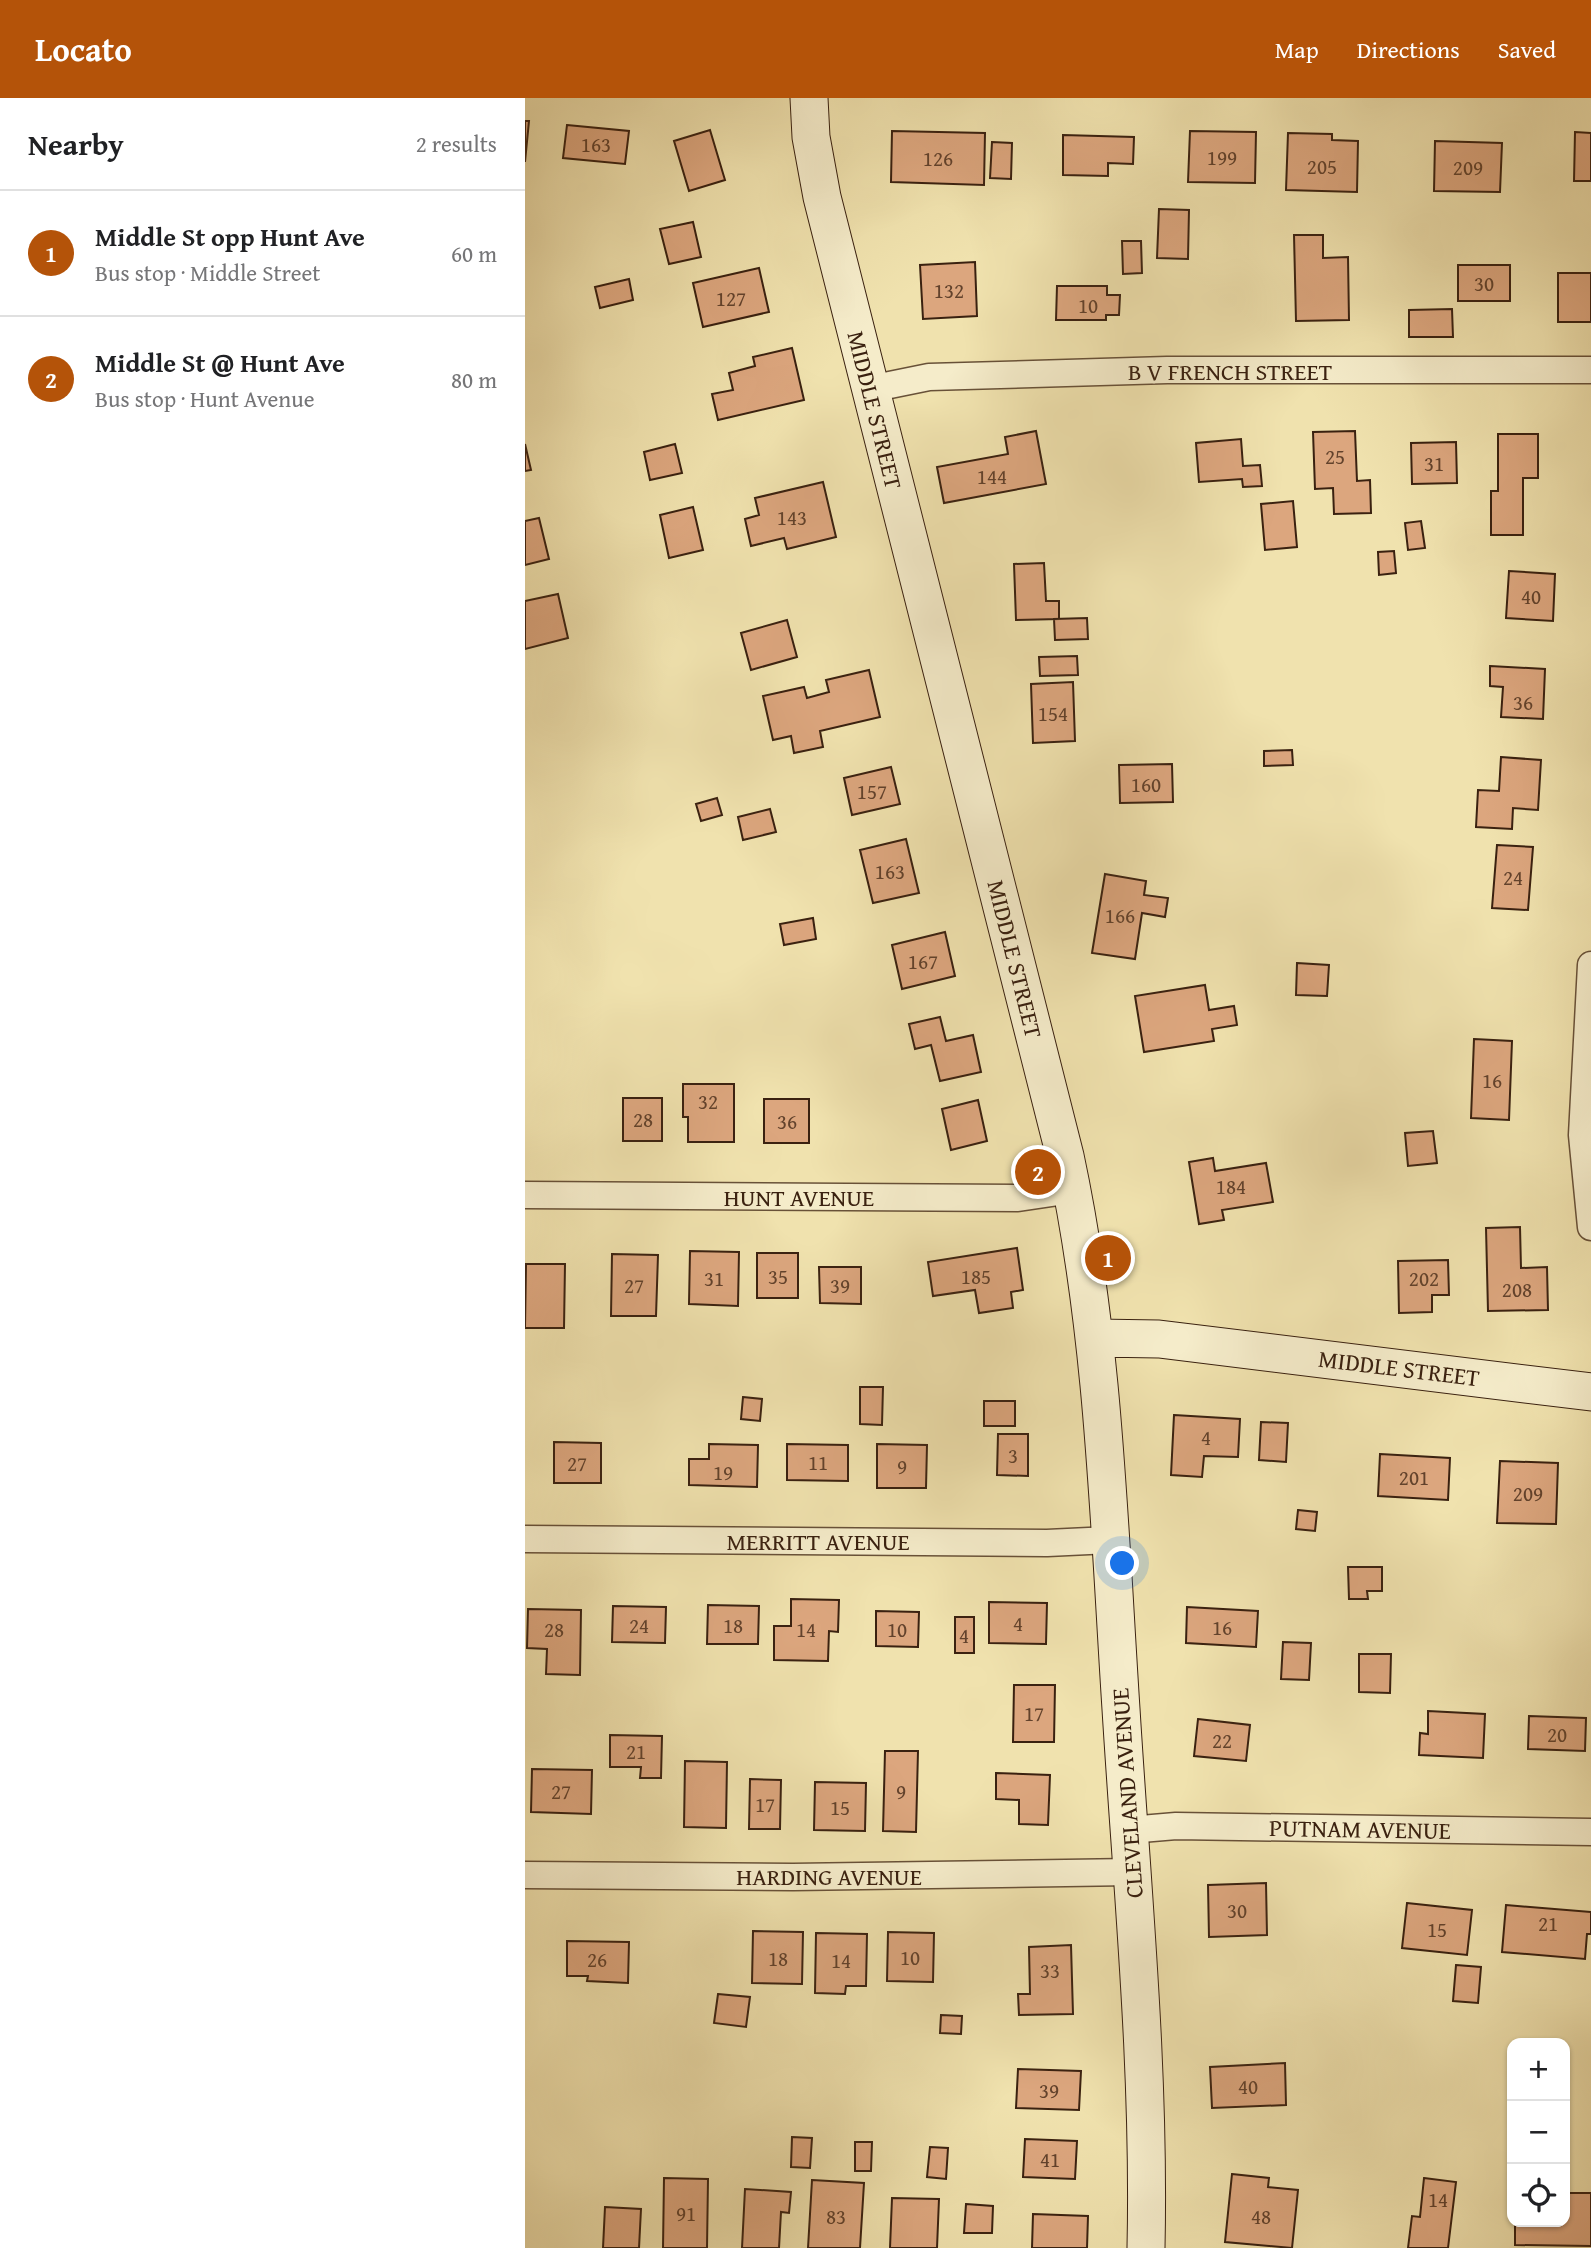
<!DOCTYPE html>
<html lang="en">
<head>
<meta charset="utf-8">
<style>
	body { margin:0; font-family:"Gentium Book Plus",serif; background:#f2f2f2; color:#202124 }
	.controls { position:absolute; right:21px; bottom:21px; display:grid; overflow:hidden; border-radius:14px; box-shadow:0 2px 5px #0004 }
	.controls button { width:63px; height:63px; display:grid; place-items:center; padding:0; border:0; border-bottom:2px solid #e0e0e0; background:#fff; color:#202124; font:35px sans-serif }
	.you { position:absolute; left:598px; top:1466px; width:24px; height:24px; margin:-18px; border:5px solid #fff; border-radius:50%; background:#1a73e8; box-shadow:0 0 0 10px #1a73e833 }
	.badge { display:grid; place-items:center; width:46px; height:46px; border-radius:50%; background:#b45309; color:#fff; font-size:23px; font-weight:700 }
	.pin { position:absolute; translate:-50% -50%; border:4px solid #fff; box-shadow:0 2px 7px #0006 }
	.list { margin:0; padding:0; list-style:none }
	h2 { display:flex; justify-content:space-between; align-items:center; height:91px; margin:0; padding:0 28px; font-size:30px }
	h2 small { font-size:23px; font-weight:400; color:#757577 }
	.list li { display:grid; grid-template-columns:46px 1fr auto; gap:21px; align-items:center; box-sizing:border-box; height:126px; padding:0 28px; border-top:2px solid #e0e0e0 }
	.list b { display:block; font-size:26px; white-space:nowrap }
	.list p { margin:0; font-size:23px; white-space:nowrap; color:#757577 }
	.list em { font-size:23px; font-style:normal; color:#757577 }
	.icon { flex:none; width:38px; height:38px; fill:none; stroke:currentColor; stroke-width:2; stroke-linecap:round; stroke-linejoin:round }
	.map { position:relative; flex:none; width:1066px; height:2150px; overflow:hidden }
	header { display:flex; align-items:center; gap:42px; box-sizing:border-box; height:98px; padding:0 35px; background:#b45309; color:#fff }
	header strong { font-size:33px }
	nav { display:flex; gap:38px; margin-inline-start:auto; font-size:24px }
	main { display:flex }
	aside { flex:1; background:#fff }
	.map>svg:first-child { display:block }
	.building { fill:#dca67e; stroke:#3a2110; stroke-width:2 }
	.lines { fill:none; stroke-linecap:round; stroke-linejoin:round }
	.street-casing { stroke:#685138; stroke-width:29 }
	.secondary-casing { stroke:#3a2110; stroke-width:39 }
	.street { stroke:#f5ecca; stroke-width:26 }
	.secondary { stroke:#f5ecca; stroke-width:37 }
	.labels { text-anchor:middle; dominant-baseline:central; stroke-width:5; stroke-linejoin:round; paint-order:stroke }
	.number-label { font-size:21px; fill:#62422c }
	.street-label { font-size:24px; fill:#3a2110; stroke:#f5ecca }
</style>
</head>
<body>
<header>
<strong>Locato</strong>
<nav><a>Map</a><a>Directions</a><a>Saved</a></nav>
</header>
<main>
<aside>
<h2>Nearby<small>2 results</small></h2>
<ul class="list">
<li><span class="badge">1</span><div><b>Middle St opp Hunt Ave</b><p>Bus stop · Middle Street</p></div><em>60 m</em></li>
<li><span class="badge">2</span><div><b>Middle St @ Hunt Ave</b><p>Bus stop · Hunt Avenue</p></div><em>80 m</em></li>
</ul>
</aside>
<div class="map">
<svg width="1066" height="2150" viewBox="0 0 1066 2150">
	<rect width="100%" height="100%" fill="#f0e2ae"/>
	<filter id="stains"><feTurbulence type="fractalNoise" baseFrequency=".00286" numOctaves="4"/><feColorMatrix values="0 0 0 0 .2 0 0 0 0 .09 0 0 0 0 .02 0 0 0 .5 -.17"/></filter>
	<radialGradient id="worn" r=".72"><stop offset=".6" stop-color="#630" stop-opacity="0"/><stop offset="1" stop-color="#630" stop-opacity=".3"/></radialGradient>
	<path class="building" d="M0 23H4L0 64Z
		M42 27 104 33 100 66 38 60Z
		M185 32 200 82 164 93 149 43Z
		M367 33 460 35 459 87 366 84Z
		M665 33 731 34 730 85 663 84Z
		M1050 34 1066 35V83H1049Z
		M763 35 807 36V42L833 43 832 94 761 92Z
		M538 37 609 39 608 66 583 65V78L538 77Z
		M910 43 977 45 975 94 909 93Z
		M467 44 487 45 486 81 465 80Z
		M634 111 664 112 663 161 632 160Z
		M168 124 176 159 144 166 135 131Z
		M769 137H798V160L823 159 824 222 771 223Z
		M597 143H616L617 175 598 176Z
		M450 164 452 218 398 221 395 167Z
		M933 167H985V203H933Z
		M234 170 244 214 178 229 168 185Z
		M1033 175H1066V224H1033Z
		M104 181 108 202 75 210 70 189Z
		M532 188H582V197H595L594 217H581V222H531Z
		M927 211 928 239H884V212Z
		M267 250 279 302 193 322 187 296 208 292 204 275 230 268 228 259Z
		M511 333 521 386 419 405 412 369 483 356 480 339Z
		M830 333 832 383 845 382 846 415 809 416 808 390 790 391 788 334Z
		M973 336H1013V380H998V437H966V393H973Z
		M716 341 718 368 735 367 737 388 718 389 717 381 674 384 671 345Z
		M931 344 932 385 887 386 886 345Z
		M0 346 6 372 0 373Z
		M150 346 157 375 125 382 119 354Z
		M298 384 311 439 262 451 259 440 226 448 220 421 234 417 230 400Z
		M768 403 772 449 740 452 736 406Z
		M168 409 178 452 144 460 135 417Z
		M14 420 24 461 0 467V423Z
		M896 423 900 450 883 452 880 425Z
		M869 453 871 475 854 477 853 454Z
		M519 465 521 503H534V521L491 522 489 466Z
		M984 473 1030 476 1028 523 981 520Z
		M33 496 43 540 0 551V503Z
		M562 520 563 541 530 542 529 521Z
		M262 522 272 559 226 572 216 535Z
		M552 558 553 577 515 578 514 559Z
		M965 568 1020 571 1018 621 976 619 978 589 965 588Z
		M344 572 355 619 295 633 298 649 269 655 266 638 248 642 238 598 279 589 282 600 304 594 301 582Z
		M548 584 550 643 508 645 506 586Z
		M767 652 768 667 739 668V653Z
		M976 659 1016 662 1013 712 988 710 987 731 951 729 953 692 974 693Z
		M647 666 648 704 595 705 594 667Z
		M366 669 375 706 327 717 319 680Z
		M192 700 197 717 176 723 171 706Z
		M245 711 251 734 218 742 213 719Z
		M381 741 394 795 348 805 335 752Z
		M972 747 1008 749 1003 812 967 810Z
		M580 776 621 783 619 797 643 800 640 819 617 815 610 861 567 855Z
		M288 820 291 841 259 847 255 826Z
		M420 834 430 878 377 891 367 847Z
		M772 865 804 867 802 898 771 897Z
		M680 887 684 912 709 908 712 927 687 931 689 943 619 954 610 898Z
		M415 919 421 943 448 937 456 974 415 983 406 947 390 951 384 926Z
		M949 941 987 943 984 1022 946 1020Z
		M158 986H209V1044H163V1019H158Z
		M98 1000H137V1043H98Z
		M239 1001H284V1045H239Z
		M453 1002 462 1043 426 1052 417 1011Z
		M908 1033 912 1065 883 1068 880 1035Z
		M688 1060 690 1073 741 1065 748 1104 697 1112 699 1122 674 1126 664 1064Z
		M995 1129 996 1170 1022 1169 1023 1212 963 1213 961 1130Z
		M492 1150 498 1192 486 1194 488 1210 454 1215 450 1192 408 1198 403 1164Z
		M165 1153 214 1154 213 1208 164 1206Z
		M232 1155H273V1200H232Z
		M87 1156 133 1157 131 1218H86Z
		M923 1162 924 1197H907V1214L874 1215 873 1163Z
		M1 1166H40L39 1230H0Z
		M294 1169H336V1206L295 1205Z
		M335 1289H358L357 1327 335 1326Z
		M218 1299 237 1301 235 1323 216 1321Z
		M459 1303H490V1328H459Z
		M649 1317 715 1321 713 1359 679 1358 677 1379 646 1377Z
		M736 1324 763 1325 761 1364 734 1362Z
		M473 1336H503V1378L472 1377Z
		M29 1344 76 1345V1385H29Z
		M184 1346 233 1347 232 1389 164 1387V1361H184Z
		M262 1346 323 1347V1383L262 1382Z
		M352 1346 402 1347 401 1390H352Z
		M855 1356 925 1360 923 1402 853 1398Z
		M975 1363 1033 1365 1031 1426 972 1425Z
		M773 1412 792 1414 790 1433 771 1431Z
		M823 1469H857V1493H842L843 1501H824Z
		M266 1501 314 1502 313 1534 304 1533 303 1563 249 1562V1528H266Z
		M464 1504 522 1505 521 1546 464 1545Z
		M183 1507 234 1508 233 1546H182Z
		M88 1508 141 1509 140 1545 87 1544Z
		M662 1509 733 1513 731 1549 661 1545Z
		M3 1511 56 1512 55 1577 21 1576 22 1551 2 1550Z
		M351 1513 394 1514 393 1549 351 1548Z
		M430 1519H449V1555H430Z
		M758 1544 786 1545 784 1582 756 1581Z
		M834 1556H866L865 1595 834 1594Z
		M489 1587H530L529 1644H488Z
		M903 1613 960 1616 958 1660 894 1657 895 1635 903 1636Z
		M1004 1618 1061 1620 1060 1653 1003 1651Z
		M673 1621 725 1627 721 1663 669 1658Z
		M85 1637 137 1638 136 1680H115L116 1669H85Z
		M360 1653H393L391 1734 358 1733Z
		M160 1663 202 1664 201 1730 159 1729Z
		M7 1671 67 1672 66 1716 6 1714Z
		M471 1675 525 1677 523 1727 494 1726V1702L471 1701Z
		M225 1681 256 1682 255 1731H224Z
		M290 1684 341 1685 340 1733 289 1732Z
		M741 1785 742 1837 684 1839 683 1787Z
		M882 1805 947 1812 942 1857 877 1850Z
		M981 1807 1066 1814V1836H1062L1060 1861 977 1854Z
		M228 1833 278 1834 277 1886 227 1885Z
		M363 1834 409 1835 408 1884 362 1883Z
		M291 1835 342 1836 341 1888H321L320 1896 290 1895Z
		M42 1843 104 1844 103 1885 62 1883 63 1878H42Z
		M546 1847 548 1916 494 1917 493 1896H505L504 1849Z
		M931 1867 956 1869 953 1905 928 1903Z
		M193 1896 225 1899 221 1929 189 1925Z
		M416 1917 437 1918 436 1936 415 1935Z
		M760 1965 761 2007 687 2010 685 1969Z
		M493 1971 556 1973 554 2012 491 2010Z
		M267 2039 287 2040 285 2070 266 2069Z
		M500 2041 552 2043 550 2081 498 2079Z
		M330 2044H347L346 2073H330Z
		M405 2049 423 2050 421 2081 402 2079Z
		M707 2076 744 2080 743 2089 773 2092 767 2150 700 2144Z
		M139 2080 183 2081 182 2150H138Z
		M899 2080 931 2084 923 2150H883L887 2118 895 2119Z
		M287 2082 339 2085 335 2150H283Z
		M220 2091 266 2094 264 2115 256 2114 254 2150H217Z
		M1040 2095H1066V2148L990 2147V2124H1040Z
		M367 2100 414 2101 412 2150H365Z
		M441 2106 468 2108 467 2135H439Z
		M80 2109 116 2111 114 2150H78Z
		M508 2116 563 2118 562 2150H507Z"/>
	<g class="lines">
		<g class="street-casing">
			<path id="street" d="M345 291 404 279 642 272H1066
				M1066 867 1057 1037 1066 1129
				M0 1097 493 1100 547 1092
				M0 1441 522 1445 585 1442
				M604 1732 651 1728 1066 1734
				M0 1777 268 1779 607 1774"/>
		</g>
		<g class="secondary-casing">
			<path id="secondary" d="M284 0 286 39 297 99 540 1058C579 1240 584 1426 596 1611 607 1790 625 1970 621 2150
				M571 1240 634 1241 1066 1294"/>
		</g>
		<use href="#street" class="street"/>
		<use href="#secondary" class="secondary"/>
	</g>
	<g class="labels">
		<g class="number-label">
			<text x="71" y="46">163</text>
			<text x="697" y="59">199</text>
			<text x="413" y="60">126</text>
			<text x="797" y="68">205</text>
			<text x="943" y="69">209</text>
			<text x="959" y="185">30</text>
			<text x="424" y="192">132</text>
			<text x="206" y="200">127</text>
			<text x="563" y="207">10</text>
			<text x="810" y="358">25</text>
			<text x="909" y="365">31</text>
			<text x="467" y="378">144</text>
			<text x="267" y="419">143</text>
			<text x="1006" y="498">40</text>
			<text x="998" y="604">36</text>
			<text x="528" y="615">154</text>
			<text x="621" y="686">160</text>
			<text x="347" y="693">157</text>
			<text x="365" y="773">163</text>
			<text x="988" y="779">24</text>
			<text x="595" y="817">166</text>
			<text x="398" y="863">167</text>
			<text x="967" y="982">16</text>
			<text x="183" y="1003">32</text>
			<text x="118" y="1021">28</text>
			<text x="262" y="1023">36</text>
			<text x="706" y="1088">184</text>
			<text x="253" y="1178">35</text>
			<text x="451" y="1178">185</text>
			<text x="189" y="1180">31</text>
			<text x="899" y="1180">202</text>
			<text x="109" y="1187">27</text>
			<text x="315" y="1187">39</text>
			<text x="992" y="1191">208</text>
			<text x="681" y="1339">4</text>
			<text x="488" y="1357">3</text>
			<text x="293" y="1364">11</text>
			<text x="52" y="1365">27</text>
			<text x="377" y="1368">9</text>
			<text x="198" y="1374">19</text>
			<text x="889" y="1379">201</text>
			<text x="1003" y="1395">209</text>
			<text x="493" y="1525">4</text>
			<text x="114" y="1527">24</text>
			<text x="208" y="1527">18</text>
			<text x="697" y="1529">16</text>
			<text x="29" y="1531">28</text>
			<text x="281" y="1531">14</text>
			<text x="372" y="1531">10</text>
			<text x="439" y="1537">4</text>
			<text x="509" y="1615">17</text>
			<text x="1032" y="1636">20</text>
			<text x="697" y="1642">22</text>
			<text x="111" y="1653">21</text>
			<text x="36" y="1693">27</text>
			<text x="376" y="1693">9</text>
			<text x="240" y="1706">17</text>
			<text x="315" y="1709">15</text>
			<text x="712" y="1812">30</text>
			<text x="1023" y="1825">21</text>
			<text x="912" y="1831">15</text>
			<text x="385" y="1859">10</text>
			<text x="253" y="1860">18</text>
			<text x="72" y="1861">26</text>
			<text x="316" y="1862">14</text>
			<text x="525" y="1872">33</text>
			<text x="723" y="1988">40</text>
			<text x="524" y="1992">39</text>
			<text x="525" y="2061">41</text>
			<text x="913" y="2101">14</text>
			<text x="161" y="2115">91</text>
			<text x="311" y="2118">83</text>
			<text x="736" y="2118">48</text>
		</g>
		<g class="street-label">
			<text x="705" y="273">B V FRENCH STREET</text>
			<text transform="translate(350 312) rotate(76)">MIDDLE STREET</text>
			<text transform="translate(490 861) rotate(76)">MIDDLE STREET</text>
			<text x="274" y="1099">HUNT AVENUE</text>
			<text transform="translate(874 1270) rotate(7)">MIDDLE STREET</text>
			<text x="293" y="1443">MERRITT AVENUE</text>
			<text transform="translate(602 1695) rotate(-94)">CLEVELAND AVENUE</text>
			<text transform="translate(835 1731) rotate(1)">PUTNAM AVENUE</text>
			<text x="304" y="1778">HARDING AVENUE</text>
		</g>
	</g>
	<rect width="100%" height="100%" filter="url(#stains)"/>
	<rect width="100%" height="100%" fill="url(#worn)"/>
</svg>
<div class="controls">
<button>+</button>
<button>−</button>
<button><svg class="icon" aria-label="locate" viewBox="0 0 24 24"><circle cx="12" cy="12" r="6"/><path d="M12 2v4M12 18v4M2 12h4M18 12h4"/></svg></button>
</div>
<div class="you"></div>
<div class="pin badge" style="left:583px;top:1160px">1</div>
<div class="pin badge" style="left:513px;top:1074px">2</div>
</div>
</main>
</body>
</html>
